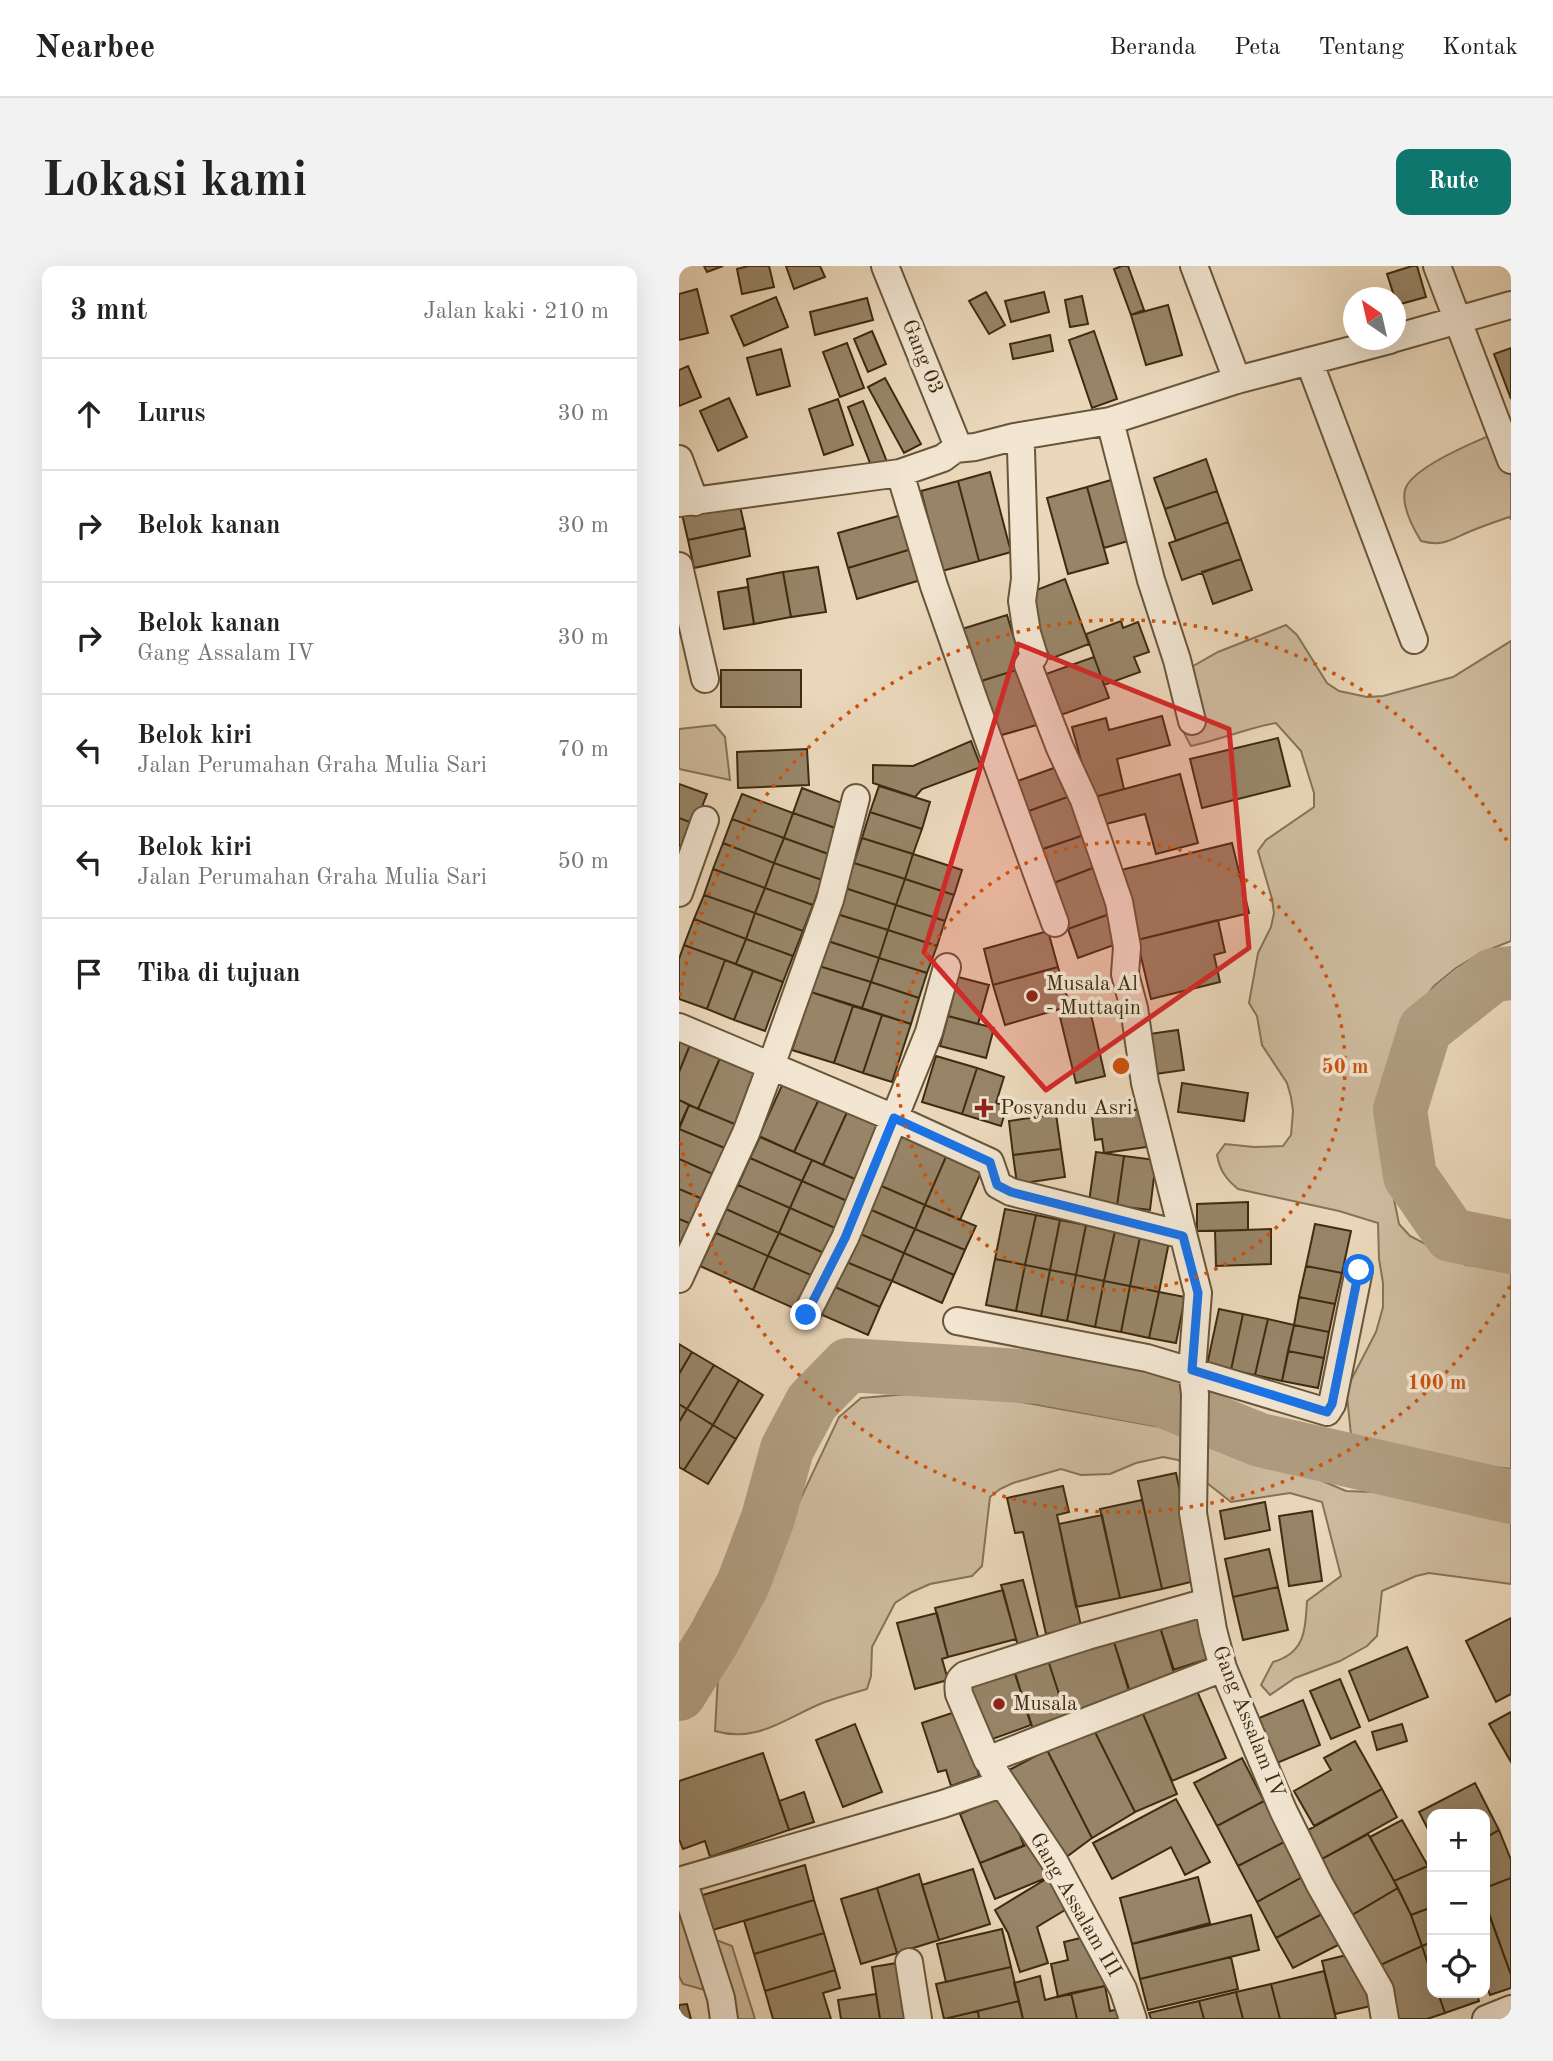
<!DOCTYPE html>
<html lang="id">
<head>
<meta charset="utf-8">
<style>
	body { margin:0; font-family:"Old Standard TT",serif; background:#f2f2f2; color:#222 }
	.controls { position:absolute; right:21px; bottom:21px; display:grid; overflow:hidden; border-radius:14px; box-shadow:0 7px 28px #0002 }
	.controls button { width:63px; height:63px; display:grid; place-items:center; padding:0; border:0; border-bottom:2px solid #e0e0e0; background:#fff; color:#222; font:35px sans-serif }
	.compass { position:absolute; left:664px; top:21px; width:63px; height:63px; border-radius:50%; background:#fff; box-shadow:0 7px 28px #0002; rotate:326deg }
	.stop { position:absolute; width:21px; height:21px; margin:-16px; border:5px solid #1a73e8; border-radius:50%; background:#fff }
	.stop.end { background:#1a73e8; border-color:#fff; box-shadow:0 2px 7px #0008 }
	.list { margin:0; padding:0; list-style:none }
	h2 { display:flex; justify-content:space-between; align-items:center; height:91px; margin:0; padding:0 28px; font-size:30px }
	h2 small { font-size:23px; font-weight:400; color:#767676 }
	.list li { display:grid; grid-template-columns:46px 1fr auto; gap:21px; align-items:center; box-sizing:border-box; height:112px; padding:0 28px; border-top:2px solid #e0e0e0 }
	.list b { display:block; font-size:26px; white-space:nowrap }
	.list p { margin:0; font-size:23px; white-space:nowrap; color:#767676 }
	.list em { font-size:23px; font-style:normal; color:#767676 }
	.icon { flex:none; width:38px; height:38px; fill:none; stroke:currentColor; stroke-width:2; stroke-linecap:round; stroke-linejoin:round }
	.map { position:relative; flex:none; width:832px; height:1753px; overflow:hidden; border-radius:14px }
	header { display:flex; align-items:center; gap:42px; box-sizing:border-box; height:98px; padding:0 35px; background:#fff; border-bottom:2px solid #e0e0e0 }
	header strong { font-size:33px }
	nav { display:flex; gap:38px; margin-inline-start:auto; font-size:24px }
	.intro { display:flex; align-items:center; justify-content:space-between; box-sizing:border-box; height:168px; padding:0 42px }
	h1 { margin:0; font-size:49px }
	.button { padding:18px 32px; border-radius:14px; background:#0f766e; color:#fff; font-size:24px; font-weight:700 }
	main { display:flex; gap:42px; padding:0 42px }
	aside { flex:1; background:#fff; border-radius:14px; box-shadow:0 7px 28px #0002 }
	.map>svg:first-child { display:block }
	.green { fill:#cebb9e; stroke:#867356; stroke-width:2 }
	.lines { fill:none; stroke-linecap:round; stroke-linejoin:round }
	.river { stroke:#b09d80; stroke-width:54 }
	.building { fill:#988568; stroke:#3e2b0e; stroke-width:2 }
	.street-casing { stroke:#695639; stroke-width:30 }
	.street { stroke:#f2e6d3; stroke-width:26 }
	.route { stroke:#1a73e8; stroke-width:9 }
	.marked { fill:#d62828; fill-opacity:0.2; stroke:#d62828; stroke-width:5; stroke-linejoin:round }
	.ring { fill:none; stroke:#ce520c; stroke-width:3.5; stroke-dasharray:3.5 7 }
	.poi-dot { fill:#8f2418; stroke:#f2e6d3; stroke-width:2.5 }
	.labels { text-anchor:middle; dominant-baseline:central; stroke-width:7; stroke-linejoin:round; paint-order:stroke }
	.street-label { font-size:21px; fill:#3e2b0e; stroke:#f2e6d3 }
	.poi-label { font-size:21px; fill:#3e2b0e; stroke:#f2e6d3; text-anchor:start }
	.centre { fill:#ce520c; stroke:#f2e6d3; stroke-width:3.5 }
	.ring-label { font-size:21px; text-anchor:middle; font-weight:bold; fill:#ce520c; stroke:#f2e6d3; stroke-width:7; stroke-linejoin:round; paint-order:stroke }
</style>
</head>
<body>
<header>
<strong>Nearbee</strong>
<nav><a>Beranda</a><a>Peta</a><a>Tentang</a><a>Kontak</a></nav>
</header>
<div class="intro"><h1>Lokasi kami</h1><a class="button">Rute</a></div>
<main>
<aside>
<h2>3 mnt<small>Jalan kaki · 210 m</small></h2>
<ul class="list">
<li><svg class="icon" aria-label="ahead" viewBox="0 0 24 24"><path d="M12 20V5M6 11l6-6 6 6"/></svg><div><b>Lurus</b></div><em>30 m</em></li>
<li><svg class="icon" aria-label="right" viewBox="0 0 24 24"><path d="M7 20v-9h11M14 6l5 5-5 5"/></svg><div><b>Belok kanan</b></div><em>30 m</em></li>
<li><svg class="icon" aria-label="right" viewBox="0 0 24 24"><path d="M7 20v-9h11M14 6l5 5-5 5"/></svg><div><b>Belok kanan</b><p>Gang Assalam IV</p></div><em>30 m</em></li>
<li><svg class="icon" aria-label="left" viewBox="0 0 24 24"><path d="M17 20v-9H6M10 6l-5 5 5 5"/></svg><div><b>Belok kiri</b><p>Jalan Perumahan Graha Mulia Sari</p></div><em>70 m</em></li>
<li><svg class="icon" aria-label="left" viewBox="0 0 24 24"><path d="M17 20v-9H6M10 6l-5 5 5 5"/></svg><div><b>Belok kiri</b><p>Jalan Perumahan Graha Mulia Sari</p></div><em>50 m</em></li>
<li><svg class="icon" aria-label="arrive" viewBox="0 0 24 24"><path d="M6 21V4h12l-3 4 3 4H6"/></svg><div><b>Tiba di tujuan</b></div></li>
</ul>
</aside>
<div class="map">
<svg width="832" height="1753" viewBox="0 0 832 1753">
	<rect width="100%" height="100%" fill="#ebd8bb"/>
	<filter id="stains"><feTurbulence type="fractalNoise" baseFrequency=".00286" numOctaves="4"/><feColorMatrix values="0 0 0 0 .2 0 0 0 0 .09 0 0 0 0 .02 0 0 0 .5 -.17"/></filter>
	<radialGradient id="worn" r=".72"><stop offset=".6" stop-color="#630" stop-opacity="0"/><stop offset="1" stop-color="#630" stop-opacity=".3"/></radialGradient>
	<path class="green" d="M832 161V253L830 251C819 255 807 259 797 263 775 271 766 282 742 275 734 262 722 241 726 224 732 200 809 170 832 161Z
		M607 359 618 369 648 417 660 425 688 431 704 430 774 411 832 375V675L802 687 777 702 755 720 731 752 715 820 707 893 720 958 731 970 787 999 832 1004V1203C821 1201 810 1202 799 1200 756 1193 713 1184 672 1169L668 1129 671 1116 697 1066 704 1041V1017L700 993 699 957 660 945 559 923C547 913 541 905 538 889L546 878 575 881 604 880 612 869 614 845 612 831 608 817 583 779 578 750 570 737 579 687 592 661 595 647 593 633 579 585 587 574 635 541V527L622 485 597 457C568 462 541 474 512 480 499 459 497 436 493 412L539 386Z
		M36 459 46 471 51 514 0 503V463Z
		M277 1124 503 1165 584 1190 667 1225 723 1227 737 1226 799 1240 832 1251V1318L750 1307 737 1310 703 1325 698 1370 688 1380 661 1395 616 1412 591 1429 582 1419 594 1396C626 1387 626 1365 628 1335L662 1310 643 1236 611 1227 552 1236 499 1194 484 1191 457 1197 431 1208 402 1209 382 1203 334 1217 321 1223 311 1231 303 1300 293 1310 251 1318 233 1326 216 1337 193 1381 192 1410 188 1423C174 1427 160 1431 146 1436 109 1450 79 1478 36 1465L41 1375 59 1355 75 1332 160 1151 182 1132Z
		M0 1644C7 1667 11 1686 40 1675L53 1680 76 1753H36L26 1724 4 1718 0 1710Z"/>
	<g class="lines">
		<path class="river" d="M832 707 814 709 746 763 721 844 731 910 772 969 832 981
			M0 1428 34 1374 64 1318 89 1252 108 1183 133 1136 169 1099 360 1111 482 1134 581 1174 832 1231"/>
	</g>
	<path class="building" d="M25 0H44L28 6Z
		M69 0H90L95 21 63 28 58 3Z
		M107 0H141L146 11 115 23Z
		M443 0H449L465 44 452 49 435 3Z
		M733 0H738L747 31 718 39 708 8Z
		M18 23 29 67 0 74V28Z
		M307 26 326 59 310 68 290 35Z
		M365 26 370 46 332 56 326 35Z
		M403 30 409 58 391 61 386 34Z
		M97 31 109 61 65 80 52 50Z
		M188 32 194 54 136 69 131 46Z
		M489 39 503 89 467 99 452 49Z
		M193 65 207 98 189 106 175 73Z
		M415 65 438 133 413 142 390 74Z
		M371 69 374 85 334 93 331 78Z
		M168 77 185 122 161 131 144 86Z
		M832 82V133L815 88Z
		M102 83 111 120 78 129 68 92Z
		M9 100 22 131 0 140V104Z
		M206 112 242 178 225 187 189 121Z
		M50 132 68 171 39 185 21 145Z
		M159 133 174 179 145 189 130 143Z
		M184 135 208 196 193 202 169 141Z
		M527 193 538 225 486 243 475 212Z
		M311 206 332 286 300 295 279 215Z
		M439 212 456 273 425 282 408 221Z
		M279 215 300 295 263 305 242 225Z
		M408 221 429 297 389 308 368 232Z
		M538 225 549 256 497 275 486 243Z
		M60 236 66 262 9 274 3 248Z
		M226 248 236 282 169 302 159 267Z
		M549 256 562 293 503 314 490 277Z
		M66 262 71 290 15 302 9 274Z
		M236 282 245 313 178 333 169 302Z
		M562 293 573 324 534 338 523 306Z
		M139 301 147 346 112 351 104 306Z
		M104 306 112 351 75 358 68 313Z
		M386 313 410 378 371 393 347 328Z
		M69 321 75 358 45 363 39 326Z
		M328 349 344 402 299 416 283 363Z
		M442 355 444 362 459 356 470 386 455 391 461 406 425 419 407 368Z
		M415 391 430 432 376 451 361 410Z
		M344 402 361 458 316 471 299 416Z
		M42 404H122V441H42Z
		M483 450 491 479 438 493 445 523 412 532 393 461 427 452 430 464Z
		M599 472 611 520 523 542 511 493Z
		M292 475 302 501 243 523 236 531 194 517V499L234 500Z
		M128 483 130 519 59 522 58 486Z
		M383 499 394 529 347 546 336 516Z
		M501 508 519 577 477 588 466 548 419 560 412 532Z
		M0 518 28 528 16 558 0 552Z
		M200 520 251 536 243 563 191 546Z
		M123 522 171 540 162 564 114 547Z
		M63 528 114 547 105 572 53 553Z
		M394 529 408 568 361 584 347 546Z
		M191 546 243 563 234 588 183 572Z
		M114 547 162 564 152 589 105 572Z
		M0 552 16 558 8 583 0 580Z
		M53 553 105 572 95 597 44 577Z
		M408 568 419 600 372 618 361 584Z
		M105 572 152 589 143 614 95 597Z
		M183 572 234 588 226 613 175 597Z
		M44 577 95 597 86 622 34 603Z
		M553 577 570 647 458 674 442 604Z
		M234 588 283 604 275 629 226 613Z
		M95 597 143 614 134 639 86 622Z
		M175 597 226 613 217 639 166 622Z
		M419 600 436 646 389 663 372 618Z
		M34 603 86 622 76 647 25 629Z
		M226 613 275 629 266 655 217 639Z
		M86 622 134 639 124 665 76 647Z
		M166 622 217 639 209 664 158 648Z
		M25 629 76 647 67 673 15 653Z
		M217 639 266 655 258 680 209 664Z
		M436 646 446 675 399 692 389 663Z
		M76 647 124 665 114 690 67 673Z
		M158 648 209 664 200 692 149 675Z
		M15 653 67 673 57 698 5 679Z
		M539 654 546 686 535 689 541 716 472 733 458 674Z
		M209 664 258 680 248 707 200 692Z
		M369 665 379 701 314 719 305 683Z
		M67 673 114 690 104 716 57 698Z
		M149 675 200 692 192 716 140 700Z
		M5 679 46 694 28 743 0 733V693Z
		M200 692 248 707 240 732 192 716Z
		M46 694 74 705 55 754 28 743Z
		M140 700 192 716 183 742 132 726Z
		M379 701 391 740 326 759 314 719Z
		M74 705 104 716 86 765 55 754Z
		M279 711 310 719 299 758 269 750Z
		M192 716 240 732 232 758 183 742Z
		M132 726 174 740 155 797 113 784Z
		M174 740 203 749 184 807 155 797Z
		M411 744 426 810 397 817 381 751Z
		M203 749 232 758 213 816 184 807Z
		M269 750 315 762 307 792 261 780Z
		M499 764 505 804 476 808 470 768Z
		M0 775 11 779 0 806Z
		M11 779 41 792 19 843 0 834V806Z
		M257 790 298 802 283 848 243 836Z
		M41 792 79 808 58 859 19 843Z
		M298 802 325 811 317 837 328 840 322 860 283 848Z
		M105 815 141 831 115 886 80 870Z
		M503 817 569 827 565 855 499 846Z
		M141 831 169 844 144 899 115 886Z
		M0 834 10 839 0 861Z
		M10 839 58 859 48 883 0 863Z
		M462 843 468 881 425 887 423 873 416 874 413 850Z
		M169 844 203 859 178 914 144 899Z
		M377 848 382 883 334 889 330 855Z
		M0 863 48 883 36 909 0 893Z
		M222 866 269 886 246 939 198 918Z
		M81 871 133 894 123 915 71 892Z
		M382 883 386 911 338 918 334 889Z
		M269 886 304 902 281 954 246 939Z
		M417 886 445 890 438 940 410 936Z
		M445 890 477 894 471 944 438 940Z
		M71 892 123 915 111 942 59 919Z
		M0 893 36 909 26 934 0 923Z
		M133 894 178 914 168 935 123 915Z
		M123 915 168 935 156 962 111 942Z
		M198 918 246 939 236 963 188 942Z
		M59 919 111 942 100 967 47 943Z
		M0 923 26 934 15 959 0 953Z
		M569 936V964L518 965V938Z
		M246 939 297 960 286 984 236 963Z
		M111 942 156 962 145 987 100 967Z
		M188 942 236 963 225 987 177 966Z
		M47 943 100 967 89 990 37 967Z
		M326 943 357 949 346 999 316 993Z
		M357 949 381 954 371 1004 346 999Z
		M0 953 15 959 0 983Z
		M381 954 407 959 397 1009 371 1004Z
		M636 958 672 965 663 1007 627 1000Z
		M407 959 436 965 425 1015 397 1009Z
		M236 963 286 984 275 1009 225 987Z
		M592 963V998L537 1000 536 965Z
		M436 965 461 971 451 1020 425 1015Z
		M177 966 225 987 213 1015 165 995Z
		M37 967 89 990 74 1024 21 1000Z
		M100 967 145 987 134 1010 89 990Z
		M461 971 490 976 480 1026 451 1020Z
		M225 987 275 1009 263 1037 213 1015Z
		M89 990 134 1010 119 1044 74 1024Z
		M316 993 346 999 337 1045 307 1039Z
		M165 995 213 1015 201 1041 154 1020Z
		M346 999 371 1004 362 1050 337 1045Z
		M627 1000 663 1007 656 1038 620 1031Z
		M371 1004 397 1009 388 1055 362 1050Z
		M397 1009 425 1015 416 1061 388 1055Z
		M425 1015 451 1020 442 1066 416 1061Z
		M154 1020 201 1041 189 1069 141 1048Z
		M451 1020 480 1026 470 1072 442 1066Z
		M480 1026 506 1031 497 1077 470 1072Z
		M620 1031 656 1038 650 1066 615 1059Z
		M540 1043 564 1048 552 1104 528 1099Z
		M564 1048 589 1053 576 1109 552 1104Z
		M589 1053 615 1059 603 1115 576 1109Z
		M615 1059 650 1066 645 1092 609 1085Z
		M0 1078 13 1086 0 1108Z
		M609 1085 645 1092 639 1122 603 1115Z
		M13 1086 35 1099 8 1143 0 1138V1108Z
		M35 1099 60 1114 34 1159 8 1143Z
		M60 1114 84 1129 57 1173 34 1159Z
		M0 1138 8 1143 0 1156Z
		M8 1143 34 1159 5 1204 0 1201V1156Z
		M34 1159 57 1173 29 1218 5 1204Z
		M497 1207 520 1314 483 1323 459 1215Z
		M384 1220 390 1246 378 1249 402 1360 367 1368 344 1266 336 1267 328 1232Z
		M463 1234 483 1323 441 1332 421 1243Z
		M586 1236 591 1264 546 1273 541 1245Z
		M633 1245 643 1315 610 1320 600 1250Z
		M423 1249 441 1332 397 1341 380 1258Z
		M590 1283 599 1321 554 1331 546 1293Z
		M344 1314 362 1382 341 1387 322 1319Z
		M599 1321 609 1364 564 1374 554 1331Z
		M324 1324 337 1373 269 1391 256 1342Z
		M258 1347 269 1391 263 1393 269 1414 236 1423 218 1357Z
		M517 1347 532 1392 494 1404 480 1358Z
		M832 1352V1428L817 1436 787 1375Z
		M480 1358 497 1410 450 1425 434 1373Z
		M434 1373 453 1432 388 1453 369 1394Z
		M728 1381 749 1431 690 1455 670 1405Z
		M369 1394 388 1453 354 1463 335 1405Z
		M334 1400 352 1459 308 1475 289 1417Z
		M661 1413 681 1461 652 1473 631 1425Z
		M518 1425 547 1492 493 1515 464 1448Z
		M624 1434 641 1479 598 1497 580 1452Z
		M282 1444 300 1510 272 1520 267 1504 259 1506 243 1457Z
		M832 1446V1496L810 1458Z
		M464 1448 498 1528 456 1546 416 1466Z
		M176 1458 203 1526 164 1541 137 1474Z
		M723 1458 728 1475 698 1484 693 1466Z
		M416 1466 456 1546 413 1572 368 1484Z
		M676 1475 703 1523 635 1560 615 1525 652 1504 645 1492Z
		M368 1484 413 1572 386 1592 330 1504Z
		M84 1487 110 1564 31 1591 26 1575 4 1583 0 1573V1515Z
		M563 1492 585 1535 538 1560 515 1517Z
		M796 1517 820 1564 806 1572V1548H753V1571L740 1546Z
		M703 1523 718 1551 639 1595 624 1567Z
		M125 1526 135 1556 110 1564 100 1535Z
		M325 1529 345 1580 301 1597 281 1548Z
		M497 1533 531 1596 506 1609 492 1581 433 1613 414 1577Z
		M585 1535 607 1575 559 1600 538 1560Z
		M723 1554 749 1600 715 1615 691 1571Z
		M820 1564 832 1594V1612L806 1622V1572Z
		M689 1568 719 1622 668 1652 639 1595Z
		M358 1574 372 1610 316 1633 301 1597Z
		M607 1575 625 1610 578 1636 559 1600Z
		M753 1598V1641L732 1649 715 1615Z
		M126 1599 135 1634 27 1666 17 1631Z
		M294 1603 311 1658 260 1674 243 1619Z
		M240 1608 260 1674 218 1687 198 1622Z
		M372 1610 391 1641 358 1661 369 1697 341 1706 329 1667 316 1644Z
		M625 1610 645 1647 597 1672 578 1636Z
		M519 1611 531 1657 453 1678 441 1632Z
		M832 1612V1709L806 1636V1622Z
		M198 1622 218 1687 182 1698 162 1633Z
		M719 1622 732 1649 743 1680 697 1701 668 1652Z
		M135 1634 145 1667 75 1688 65 1655Z
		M806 1636 812 1654 806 1657Z
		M753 1641V1676L743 1680 732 1649Z
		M645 1647 661 1678 614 1702 597 1672Z
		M572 1649 580 1684 461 1713 453 1678Z
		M812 1654 832 1709V1722L811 1729 806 1716V1657Z
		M323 1663 332 1701 267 1716 258 1678Z
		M145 1667 156 1704 86 1725 75 1688Z
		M410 1670 418 1687 426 1720 379 1731 372 1698 389 1694 385 1676Z
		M753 1676V1710L743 1680Z
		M743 1680 753 1710V1727H759L766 1747 748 1753H719L697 1701Z
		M676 1687 692 1740 656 1748 643 1695Z
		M552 1691 559 1723 469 1744 461 1713Z
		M218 1697 227 1753H201L193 1701Z
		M332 1701 340 1735 265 1753 257 1718Z
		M156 1704 161 1722 144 1727 152 1753H94L86 1725Z
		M645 1705 657 1753H601L592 1718Z
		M361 1710 366 1734 392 1727 398 1753H344L335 1717Z
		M592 1718 601 1753H564L557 1726Z
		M426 1720 431 1745 445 1742 447 1753H398L392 1727Z
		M557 1726 564 1753H525L520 1735Z
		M759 1727H798L800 1735 766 1747Z
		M197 1728 201 1753H162L159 1734Z
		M340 1735 344 1753H300L299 1745Z
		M520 1735 525 1753H472L470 1747Z
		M8 1738 12 1753H0V1739Z
		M299 1745 300 1753H265Z"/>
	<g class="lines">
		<g class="street-casing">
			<path id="street" d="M206 0 276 173V183
				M515 0 558 114
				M758 0 832 194
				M716 72 832 39
				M630 95 735 374
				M431 155 472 314 498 394 513 455
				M0 193 16 236
				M221 207 255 320 295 434 376 657
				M0 237 221 207 264 192 276 183 296 181 335 171
				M0 300 26 413
				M0 627 26 554
				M0 761 215 852 311 896 319 919 332 926 504 969
				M0 1013 67 867 92 800 151 634 177 532
				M127 1049 166 972 195 902 250 766 268 701
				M278 1055 468 1092 648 1146 653 1138 680 1004
				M528 1336 408 1370 286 1409C278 1415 279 1419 280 1428L308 1494 544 1402
				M313 1502 375 1595 444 1723 454 1753
				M4 1614 42 1732 45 1753
				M0 1615 264 1538 322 1518
				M230 1696 239 1753
				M706 1753 701 1724 641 1619 604 1544 544 1402 534 1364 514 1247 516 1128 513 1104 519 1027 466 817 455 742 446 708 448 681 440 636 405 534 381 482 349 399 355 390 348 367 343 335 346 313 342 184 335 171 431 155 558 114 711 74
				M807 1753 832 1743"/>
		</g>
		<use href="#street" class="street"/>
	</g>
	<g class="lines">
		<path class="route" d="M127 1049 166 972 215 852 311 896 318 919 332 926 504 970 519 1027 513 1104 648 1146 653 1138 680 1004"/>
	</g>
	<path class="marked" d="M339 378 550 463 570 682 367 824 245 686Z"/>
	<g class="ring">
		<circle cx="442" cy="800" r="224"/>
		<path d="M831 1020A447 447 0 0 1 1 870M1 730A447 447 0 0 1 831 580"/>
	</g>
	<g class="poi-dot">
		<circle cx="353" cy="730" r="7"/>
		<path d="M301.5 831.5h7v7h7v7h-7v7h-7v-7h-7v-7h7z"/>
		<circle cx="320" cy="1438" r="7"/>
	</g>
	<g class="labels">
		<g class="street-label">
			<text transform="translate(243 91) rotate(68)">Gang 03</text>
			<text transform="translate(569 1456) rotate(68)">Gang Assalam IV</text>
			<text transform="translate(396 1639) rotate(60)">Gang Assalam III</text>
		</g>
		<g class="poi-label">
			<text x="367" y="718">Musala Al<tspan x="367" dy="24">- Muttaqin</tspan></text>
			<text x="321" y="842">Posyandu Asri</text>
			<text x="334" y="1438">Musala</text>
		</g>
	</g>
	<circle cx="442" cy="800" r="10" class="centre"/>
	<g class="ring-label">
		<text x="666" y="807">50 m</text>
		<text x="758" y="1123">100 m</text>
	</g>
	<rect width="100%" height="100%" filter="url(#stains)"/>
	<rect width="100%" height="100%" fill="url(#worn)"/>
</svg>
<div class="controls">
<button>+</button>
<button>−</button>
<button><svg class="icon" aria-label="locate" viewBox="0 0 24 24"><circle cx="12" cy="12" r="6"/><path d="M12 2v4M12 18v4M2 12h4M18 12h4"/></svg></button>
</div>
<svg class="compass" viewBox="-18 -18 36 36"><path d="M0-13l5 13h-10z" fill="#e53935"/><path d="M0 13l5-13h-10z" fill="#767676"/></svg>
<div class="stop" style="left:680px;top:1004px"></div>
<div class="stop end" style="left:127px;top:1049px"></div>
</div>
</main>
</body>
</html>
